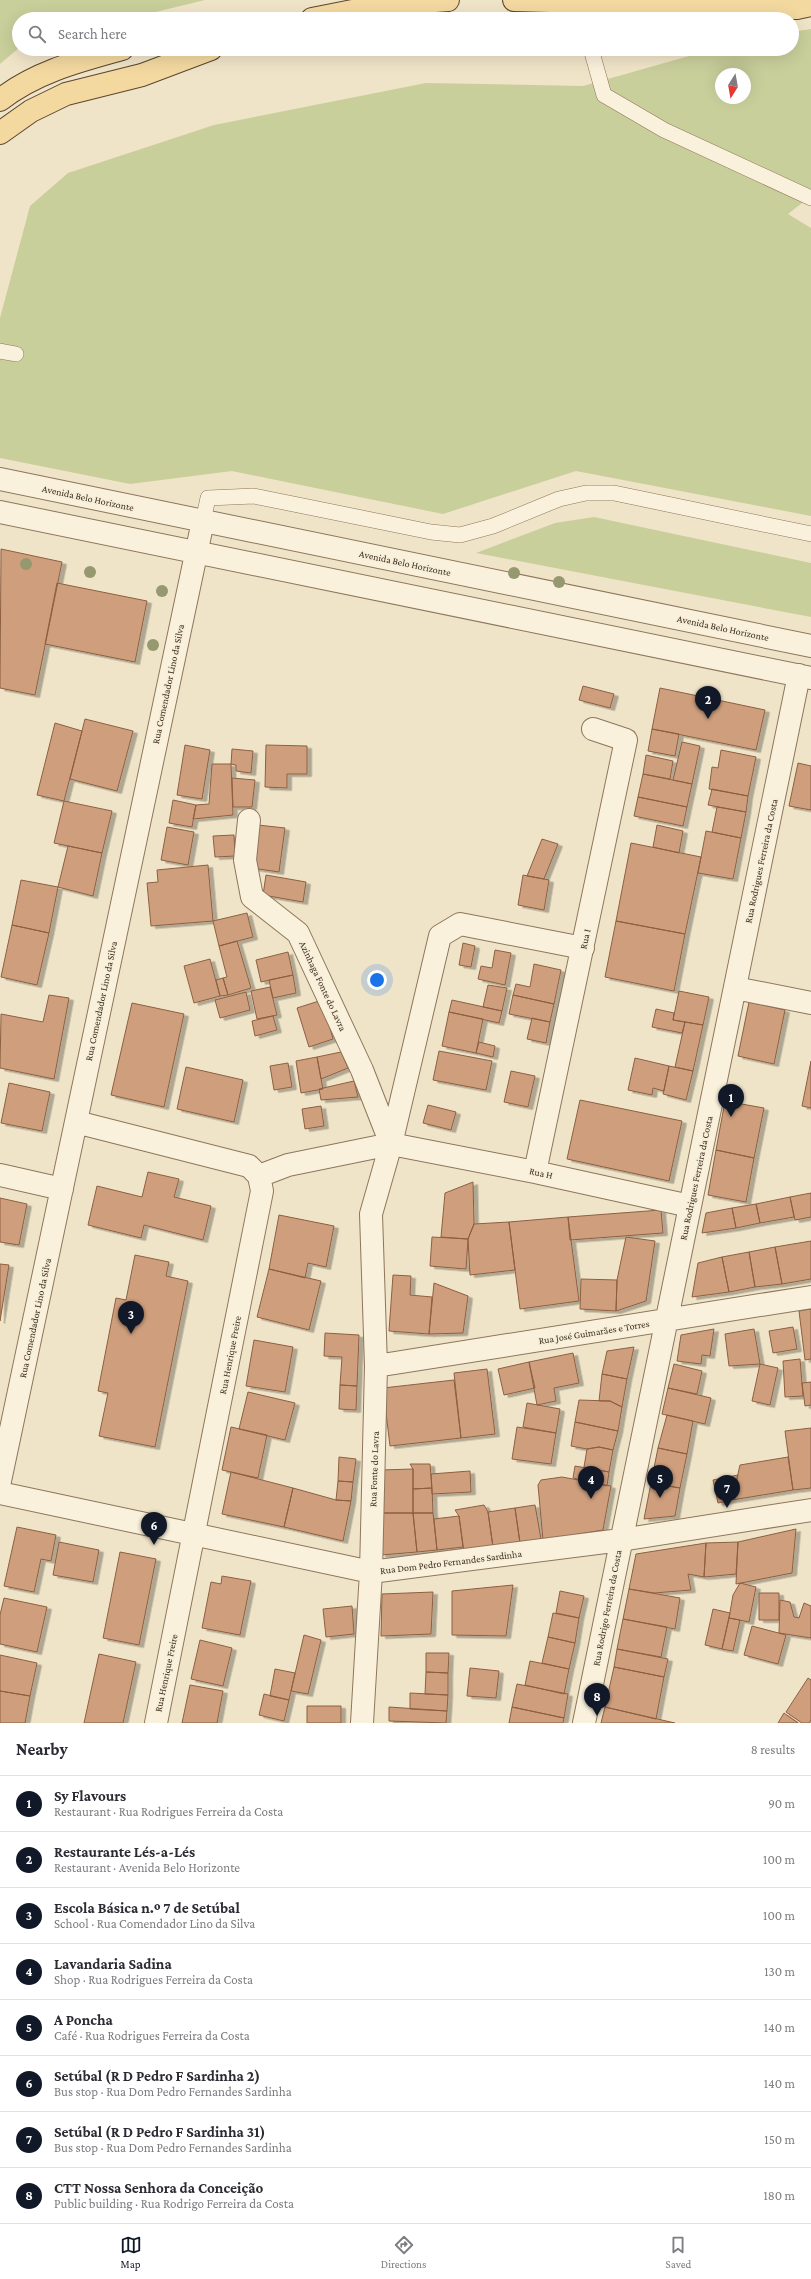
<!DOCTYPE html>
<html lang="en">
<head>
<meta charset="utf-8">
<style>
	body { margin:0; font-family:"Crimson Pro",serif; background:#f2f2f3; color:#2b2b33 }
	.compass { position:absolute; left:715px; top:68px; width:36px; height:36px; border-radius:50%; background:#fff; box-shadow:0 4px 16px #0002; rotate:191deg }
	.you { position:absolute; left:377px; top:980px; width:14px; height:14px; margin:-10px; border:3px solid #fff; border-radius:50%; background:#1a73e8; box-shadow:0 0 0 6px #1a73e833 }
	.badge { display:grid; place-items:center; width:26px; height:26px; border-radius:50%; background:#111827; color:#fff; font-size:13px; font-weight:700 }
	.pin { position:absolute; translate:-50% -33px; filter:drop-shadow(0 1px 2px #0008) }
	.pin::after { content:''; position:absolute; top:21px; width:14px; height:12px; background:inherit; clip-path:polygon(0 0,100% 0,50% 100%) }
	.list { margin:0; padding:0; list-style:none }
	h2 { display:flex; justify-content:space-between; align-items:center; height:52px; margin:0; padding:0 16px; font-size:17px }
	h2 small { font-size:13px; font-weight:400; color:#7c7c81 }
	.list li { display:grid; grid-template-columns:26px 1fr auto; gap:12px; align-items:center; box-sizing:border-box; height:56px; padding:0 16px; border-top:1px solid #e1e1e2 }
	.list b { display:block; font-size:15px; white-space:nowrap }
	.list p { margin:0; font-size:13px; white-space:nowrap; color:#7c7c81 }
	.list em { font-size:13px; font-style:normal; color:#7c7c81 }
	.icon { flex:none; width:22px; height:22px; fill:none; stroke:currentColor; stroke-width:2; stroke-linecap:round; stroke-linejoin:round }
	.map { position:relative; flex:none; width:811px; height:1723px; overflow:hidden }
	.search { position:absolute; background:#fff; box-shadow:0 4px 16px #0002; left:12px; right:12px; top:12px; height:44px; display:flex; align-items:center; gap:10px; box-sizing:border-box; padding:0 14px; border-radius:22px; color:#7c7c81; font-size:15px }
	.sheet { height:500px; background:#fff }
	nav { display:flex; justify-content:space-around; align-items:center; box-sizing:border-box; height:56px; border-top:1px solid #e1e1e2; background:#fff; font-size:11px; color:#7c7c81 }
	nav a { display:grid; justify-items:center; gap:2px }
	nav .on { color:#111827 }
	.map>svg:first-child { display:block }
	.green { fill:#c9cf9b; fill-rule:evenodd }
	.building { fill:#cf9f7d; stroke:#8d5f41; filter:url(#shadow) }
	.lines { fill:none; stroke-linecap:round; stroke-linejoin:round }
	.lane-casing { stroke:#8d765c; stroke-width:16 }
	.street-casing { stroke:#8d765c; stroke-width:24 }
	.primary-casing { stroke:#5b4430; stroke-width:24 }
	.lane { stroke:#faf1dc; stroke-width:15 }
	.street { stroke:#faf1dc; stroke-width:22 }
	.primary { stroke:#f3d9a0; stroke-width:22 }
	.tree { fill:#96986f }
	.labels { text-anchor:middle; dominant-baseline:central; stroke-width:3; stroke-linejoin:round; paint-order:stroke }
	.street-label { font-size:10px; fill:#3d2e20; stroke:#f7eed8 }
</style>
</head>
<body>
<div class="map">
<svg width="811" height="1723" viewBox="0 0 811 1723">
	<defs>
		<filter id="shadow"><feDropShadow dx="4.5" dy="2.5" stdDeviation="0" flood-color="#0004"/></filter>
	</defs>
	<rect width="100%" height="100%" fill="#f0e4c8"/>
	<path class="green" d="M0 0H205L127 19H19V48L0 64Z
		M811 29V196L788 214 811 228V516L576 471 443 514 232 471 130 484 0 458V318L30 206 68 173 214 125 426 83 583 86 714 49H792V32ZM721 74H745V98H721Z
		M594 517 811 563V617L476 553 555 523Z"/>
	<path class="building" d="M1 549 62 562 35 695 0 688Z
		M57 583 147 601 135 662 45 644Z
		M583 686 614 694 610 708 579 700Z
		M660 688 765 710 756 750 652 729Z
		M85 719 133 731 117 791 70 779Z
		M55 723 82 731 64 801 37 795Z
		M652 729 679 734 675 756 648 751Z
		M682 742 700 746 692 784 673 780Z
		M185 745 210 750 202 799 177 795Z
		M266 745 307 746V774H287V788L265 787Z
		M232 749 253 751 251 773 236 771V765L231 764Z
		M721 750 756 757 748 796 709 789 712 767 718 768Z
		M646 755 673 761 670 779 643 774Z
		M798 763 811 766V810L789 806Z
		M212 764H231L233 815 193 819 196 805 209 804Z
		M643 774 692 784 687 807 638 797Z
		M232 778 255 780 252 807H233Z
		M712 789 748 796 746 812 708 805Z
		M638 797 687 807 683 826 634 816Z
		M173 800 196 805 192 827 169 823Z
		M64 801 112 811 102 853 54 843Z
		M717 807 746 812 741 838 712 832Z
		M258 825 285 828 279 872 252 868Z
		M657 825 683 831 679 853 653 847Z
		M167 827 194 832 188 865 161 860Z
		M706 831 741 838 733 879 698 873Z
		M234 835 235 856 215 857 213 836Z
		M542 839 558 844 544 879 527 876Z
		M631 843 701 857 685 934 616 921Z
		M68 846 102 853 93 896 58 887Z
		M208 865 213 921 151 926 147 883 158 882 157 870Z
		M266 875 306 882 303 902 263 895Z
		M523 875 549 880 544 910 518 905Z
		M21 880 58 887 49 933 12 925Z
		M247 913 253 937 219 946 213 921Z
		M616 921 685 934 674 991 605 977Z
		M12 925 49 933 37 985 1 977Z
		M237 941 251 988 228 995 223 978 227 977 219 946Z
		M463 943 475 946 471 967 459 965Z
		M495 950 511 953 505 985 478 979 481 966 492 968Z
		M288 952 293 975 261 982 256 960Z
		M210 959 220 996 194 1003 184 966Z
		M534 964 561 970 554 1004 513 995 516 984 530 987Z
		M293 975 296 993 273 998 269 980Z
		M223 978 228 995 220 996 216 980Z
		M488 985 507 988 502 1011 483 1007Z
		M270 987 277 1015 257 1019 251 991Z
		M679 991 709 997 703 1025 673 1020Z
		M246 992 250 1010 220 1018 215 1000Z
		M49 995 69 998 54 1079 0 1068 1 1014 43 1022Z
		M513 995 554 1004 550 1022 509 1014Z
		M322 1000 333 1039 309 1047 297 1008Z
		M452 1000 502 1011 499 1023 449 1012Z
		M749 1002 785 1010 774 1064 738 1056Z
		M132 1003 184 1014 164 1107 111 1095Z
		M656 1009 674 1013 673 1020 685 1022 682 1033 652 1027Z
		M449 1012 483 1019 476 1053 442 1046Z
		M273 1016 277 1030 255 1036 252 1021Z
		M532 1018 550 1022 546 1043 527 1039Z
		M685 1022 703 1025 693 1071 675 1067Z
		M479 1042 495 1046 493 1057 476 1053Z
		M439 1051 492 1061 486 1090 433 1080Z
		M341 1052 348 1068 321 1079 317 1057Z
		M317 1057 323 1089 301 1093 296 1061Z
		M635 1058 669 1066 664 1091 653 1088 652 1095 628 1090Z
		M811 1061V1108L802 1106Z
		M288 1063 292 1087 274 1090 270 1066Z
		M669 1066 693 1071 686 1100 663 1094Z
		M186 1067 243 1080 234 1122 177 1109Z
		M511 1071 535 1076 528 1107 504 1102Z
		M354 1081 358 1097 321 1100 319 1089Z
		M9 1083 50 1092 42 1131 1 1123Z
		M580 1100 682 1121 669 1181 567 1159Z
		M725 1101 764 1108 754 1158 716 1150Z
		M428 1105 456 1112 451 1130 423 1123Z
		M321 1106 324 1126 305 1129 302 1109Z
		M716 1150 754 1158 746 1202 708 1195Z
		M148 1172 179 1179 174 1197 211 1206 203 1240 144 1225 141 1238 88 1225 97 1186 142 1197Z
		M473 1182 474 1224 468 1239 441 1237 445 1193Z
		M811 1193V1217L795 1220 790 1197Z
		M790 1197 794 1217 760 1223 756 1204Z
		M0 1198 27 1204 19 1245 0 1242Z
		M756 1204 760 1223 736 1228 732 1208Z
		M732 1208 736 1228 702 1233 706 1213Z
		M661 1210 663 1233 570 1240 568 1217Z
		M279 1215 334 1226 326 1267 308 1263 305 1278 269 1269Z
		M568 1217 579 1301 520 1309 509 1222Z
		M509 1222 515 1270 470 1275 468 1239 474 1224Z
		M432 1237 468 1239 466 1269 430 1266Z
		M626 1237 655 1241 646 1301 616 1311 617 1280Z
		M811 1241V1279L782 1284 775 1247Z
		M775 1247 782 1284 755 1287 749 1252Z
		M749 1252 755 1287 729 1292 722 1257Z
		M135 1255 169 1262 166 1276 188 1281 155 1447 99 1436 108 1393 98 1391 116 1298 126 1300Z
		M722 1257 729 1292 692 1297 698 1263Z
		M0 1264 9 1265 0 1321Z
		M269 1269 321 1281 309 1330 257 1317Z
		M393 1275 411 1276 410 1295 432 1297 429 1334 389 1331Z
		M581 1279 617 1280 616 1311 580 1309Z
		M434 1283 468 1296 463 1333 429 1334Z
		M811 1309V1359L805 1360 799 1311Z
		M793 1327 797 1349 773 1353 769 1331Z
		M714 1329 710 1356 702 1355 701 1364 677 1361 681 1335Z
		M754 1329 760 1364 729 1366 725 1334Z
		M325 1333 359 1335 357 1386 340 1385 342 1357 324 1356Z
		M254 1340 293 1347 285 1392 246 1386Z
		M634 1347 627 1379 602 1374 607 1351Z
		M573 1353 579 1383 554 1388 556 1401 537 1405 529 1362Z
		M800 1359 803 1396 785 1397 783 1361Z
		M529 1362 535 1388 504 1395 498 1369Z
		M674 1364 702 1371 697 1394 668 1388Z
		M760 1364 778 1368 770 1405 752 1401Z
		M487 1369 495 1434 461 1438 454 1373Z
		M602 1374 627 1379 622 1407 610 1401H599Z
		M454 1380 461 1438 390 1446 383 1388Z
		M811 1382V1405L805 1406 802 1383Z
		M340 1385 357 1386 356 1410 339 1409Z
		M668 1388 711 1398 705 1424 662 1414Z
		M248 1392 295 1403 285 1440 239 1429Z
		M579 1400 610 1401 622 1407 618 1431 575 1422Z
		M527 1403 560 1409 556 1433 523 1427Z
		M667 1415 693 1421 687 1454 658 1448Z
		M575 1422 618 1431 613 1450 599 1447 587 1449 571 1446Z
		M231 1427 267 1435 258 1478 222 1470Z
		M517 1427 556 1433 551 1464 512 1459Z
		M811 1428V1488L793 1490 785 1431Z
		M599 1447 613 1450 609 1472 584 1467 587 1449Z
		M658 1448 687 1454 680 1488 651 1483Z
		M339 1457 356 1459 353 1482 338 1481Z
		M788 1457 793 1490 732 1500 740 1465Z
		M410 1464H430L432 1488 413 1489V1469Z
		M575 1466 609 1472 607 1486 573 1478Z
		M413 1469V1513H382L381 1470Z
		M470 1471 471 1492 432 1494 431 1474Z
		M231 1472 293 1488 284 1527 222 1514Z
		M738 1475 732 1500 718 1503 713 1480Z
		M562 1477 611 1486 603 1530 543 1540 538 1485 541 1480Z
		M338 1481 353 1482 351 1501 336 1500Z
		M651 1483 680 1488 675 1516 644 1519Z
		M293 1488 336 1500 351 1501 343 1541 284 1527Z
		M432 1488 433 1513H413V1489Z
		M484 1505 488 1512 493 1547 464 1552 459 1516 455 1510Z
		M535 1505 541 1539 520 1543 515 1508Z
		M515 1508 520 1543 493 1547 488 1512Z
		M382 1513H413L417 1552 381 1555Z
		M413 1513H433L437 1550 417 1552Z
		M459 1516 463 1547 437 1550 434 1519Z
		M17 1527 56 1535 51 1561 41 1559 34 1592 4 1586Z
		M796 1529 792 1573 736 1584 738 1542Z
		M59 1542 99 1550 93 1582 53 1575Z
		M738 1542 736 1574 704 1577 706 1543Z
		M706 1543 704 1577 688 1574 691 1590 654 1593 629 1589 636 1554Z
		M120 1552 156 1559 139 1645 103 1638Z
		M222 1576 251 1581 240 1635 202 1628 211 1582 221 1584Z
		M740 1583 756 1587 749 1622 729 1618 733 1595Z
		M513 1585 506 1636 452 1635V1591Z
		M629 1589 680 1598 675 1629 623 1619Z
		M560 1591 584 1596 579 1618 556 1613Z
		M433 1592 431 1634 381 1636 382 1594Z
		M759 1593H779V1620H759Z
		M4 1598 47 1607 37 1652 0 1644V1615Z
		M780 1600 790 1602 794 1617 799 1618 804 1603 811 1606V1638L779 1633Z
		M352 1606 354 1634 326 1637 323 1609Z
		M713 1609 730 1613 722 1649 705 1645Z
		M553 1613 579 1618 575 1643 548 1637Z
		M729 1618 740 1620 733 1651 722 1649Z
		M623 1619 667 1627 661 1657 617 1649Z
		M752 1626 786 1635 778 1664 744 1655Z
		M304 1635 321 1640 308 1694 291 1691Z
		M548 1637 575 1643 569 1669 542 1663Z
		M200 1640 232 1648 223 1686 191 1679Z
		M617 1649 668 1659 664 1677 614 1667Z
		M426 1653H449L448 1673 426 1672Z
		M99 1654 136 1662 123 1723H84Z
		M0 1655 37 1663 30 1696 0 1691Z
		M530 1661 569 1669 564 1694 525 1685Z
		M614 1667 664 1677 656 1719 605 1707Z
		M470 1668 499 1671 496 1698 467 1696Z
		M275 1669 295 1673 289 1700 270 1696Z
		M426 1672 448 1673V1695L425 1694Z
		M808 1678 811 1680V1720L809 1723H802L786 1712Z
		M517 1684 568 1694 564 1718 512 1707Z
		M190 1685 223 1691 217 1723H182Z
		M0 1691 30 1696 25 1723H0Z
		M410 1693 448 1695 447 1711 410 1709Z
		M264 1694 289 1700 284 1721 259 1715Z
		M307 1706H341V1723H307Z
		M389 1707 447 1711 446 1723 389 1721Z
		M512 1707 564 1718 563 1723H509Z
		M605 1707 631 1713 675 1723H601Z
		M784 1713 798 1723H778Z"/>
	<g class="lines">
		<g class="lane-casing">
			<path id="lane" d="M587 1 588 19
				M591 49 604 95 664 130 811 198
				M0 351 16 354
				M203 521 208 498 254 496 431 532 460 535 493 526 559 499 586 493H614L811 534"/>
		</g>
		<g class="street-casing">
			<path id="street" d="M0 479 811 646
				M0 512 811 678
				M249 820 245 860 252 897 298 933 362 1070 391 1144
				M735 988 811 1003
				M76 1122 249 1166 259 1176 262 1191 156 1723
				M391 1144 440 936 460 924 583 948
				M535 1172 626 740 593 729
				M0 1175 62 1189
				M259 1176 288 1165 391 1144
				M376 1366 811 1297
				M0 1481 203 521
				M0 1493 371 1572 621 1540 811 1510
				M362 1723 371 1572 376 1366 371 1214 391 1144 535 1172 690 1206
				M584 1723 799 675"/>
		</g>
		<g class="primary-casing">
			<path id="primary" d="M514 0 797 8 811 5
				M312 19 383 5 448 0
				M0 100C35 72 79 61 122 49
				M0 133 31 111 66 94 142 75 211 49"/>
		</g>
		<use href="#lane" class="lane"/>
		<use href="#street" class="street"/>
		<use href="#primary" class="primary"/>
	</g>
	<g class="tree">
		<circle cx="26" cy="564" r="6"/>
		<circle cx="90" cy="572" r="6"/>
		<circle cx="514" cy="573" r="6"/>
		<circle cx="559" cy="582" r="6"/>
		<circle cx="162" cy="591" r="6"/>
		<circle cx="153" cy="645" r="6"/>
	</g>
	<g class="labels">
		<g class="street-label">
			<text transform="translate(88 498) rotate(12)">Avenida Belo Horizonte</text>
			<text transform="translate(405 563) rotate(12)">Avenida Belo Horizonte</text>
			<text transform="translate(723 628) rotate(12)">Avenida Belo Horizonte</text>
			<text transform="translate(168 684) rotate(-78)">Rua Comendador Lino da Silva</text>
			<text transform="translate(761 861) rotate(-78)">Rua Rodrigues Ferreira da Costa</text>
			<text transform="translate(585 939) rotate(-78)">Rua I</text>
			<text transform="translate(323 986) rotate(65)">Azinhaga Fonte do Lavra</text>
			<text transform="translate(101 1001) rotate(-78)">Rua Comendador Lino da Silva</text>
			<text transform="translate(541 1173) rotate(12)">Rua H</text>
			<text transform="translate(696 1178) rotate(-78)">Rua Rodrigues Ferreira da Costa</text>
			<text transform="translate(35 1318) rotate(-78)">Rua Comendador Lino da Silva</text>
			<text transform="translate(594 1332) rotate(-9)">Rua José Guimarães e Torres</text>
			<text transform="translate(230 1355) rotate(-79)">Rua Henrique Freire</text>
			<text transform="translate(374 1469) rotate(-88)">Rua Fonte do Lavra</text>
			<text transform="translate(451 1562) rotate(-7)">Rua Dom Pedro Fernandes Sardinha</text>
			<text transform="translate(607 1608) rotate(-79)">Rua Rodrigo Ferreira da Costa</text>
			<text transform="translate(166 1673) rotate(-78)">Rua Henrique Freire</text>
		</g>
	</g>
</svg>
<svg class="compass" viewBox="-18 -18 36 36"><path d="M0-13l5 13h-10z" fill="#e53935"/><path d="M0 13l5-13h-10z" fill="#7c7c81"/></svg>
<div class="you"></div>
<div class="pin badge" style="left:731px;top:1117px">1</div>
<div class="pin badge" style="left:708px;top:719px">2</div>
<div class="pin badge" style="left:131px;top:1334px">3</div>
<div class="pin badge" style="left:591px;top:1499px">4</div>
<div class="pin badge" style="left:660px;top:1498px">5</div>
<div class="pin badge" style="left:154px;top:1545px">6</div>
<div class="pin badge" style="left:727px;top:1508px">7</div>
<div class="pin badge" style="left:597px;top:1716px">8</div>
<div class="search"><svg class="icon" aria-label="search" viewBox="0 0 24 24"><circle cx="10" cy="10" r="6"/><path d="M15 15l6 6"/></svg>Search here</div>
</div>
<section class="sheet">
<h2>Nearby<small>8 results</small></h2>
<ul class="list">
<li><span class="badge">1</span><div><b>Sy Flavours</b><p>Restaurant · Rua Rodrigues Ferreira da Costa</p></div><em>90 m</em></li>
<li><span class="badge">2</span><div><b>Restaurante Lés-a-Lés</b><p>Restaurant · Avenida Belo Horizonte</p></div><em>100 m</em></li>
<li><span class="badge">3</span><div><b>Escola Básica n.º 7 de Setúbal</b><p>School · Rua Comendador Lino da Silva</p></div><em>100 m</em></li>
<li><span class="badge">4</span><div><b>Lavandaria Sadina</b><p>Shop · Rua Rodrigues Ferreira da Costa</p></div><em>130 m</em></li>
<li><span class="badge">5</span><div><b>A Poncha</b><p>Café · Rua Rodrigues Ferreira da Costa</p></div><em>140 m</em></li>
<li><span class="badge">6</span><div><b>Setúbal (R D Pedro F Sardinha 2)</b><p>Bus stop · Rua Dom Pedro Fernandes Sardinha</p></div><em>140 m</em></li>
<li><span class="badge">7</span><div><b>Setúbal (R D Pedro F Sardinha 31)</b><p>Bus stop · Rua Dom Pedro Fernandes Sardinha</p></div><em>150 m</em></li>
<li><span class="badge">8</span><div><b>CTT Nossa Senhora da Conceição</b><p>Public building · Rua Rodrigo Ferreira da Costa</p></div><em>180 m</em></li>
</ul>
</section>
<nav>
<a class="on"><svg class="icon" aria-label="map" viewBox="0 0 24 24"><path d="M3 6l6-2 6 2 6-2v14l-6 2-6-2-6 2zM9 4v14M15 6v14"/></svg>Map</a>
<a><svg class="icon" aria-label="directions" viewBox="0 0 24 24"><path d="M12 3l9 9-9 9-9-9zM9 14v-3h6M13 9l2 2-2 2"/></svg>Directions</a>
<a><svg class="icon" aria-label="saved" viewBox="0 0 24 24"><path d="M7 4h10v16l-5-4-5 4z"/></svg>Saved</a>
</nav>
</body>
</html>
